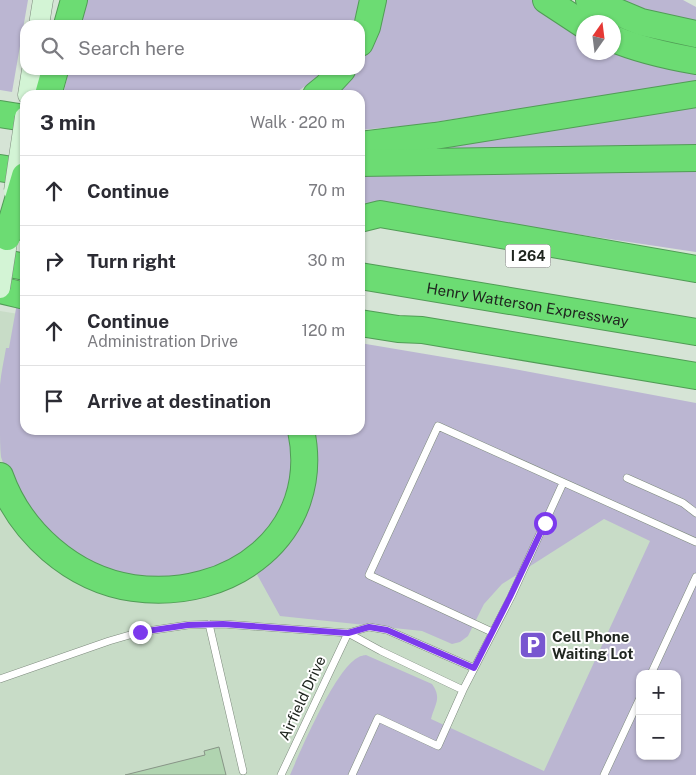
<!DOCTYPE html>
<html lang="en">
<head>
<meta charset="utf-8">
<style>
	body { margin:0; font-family:"Public Sans",sans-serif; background:#f7f7f7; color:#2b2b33 }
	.controls { position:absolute; right:15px; bottom:15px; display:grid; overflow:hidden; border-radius:10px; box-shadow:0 1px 4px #0004 }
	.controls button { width:45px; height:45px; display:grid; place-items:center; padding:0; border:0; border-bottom:1px solid #e1e1e2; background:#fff; color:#2b2b33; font:25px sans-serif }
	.compass { position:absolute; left:576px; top:15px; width:45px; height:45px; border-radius:50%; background:#fff; box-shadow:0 1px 4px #0004; rotate:14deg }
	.stop { position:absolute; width:15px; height:15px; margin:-11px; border:4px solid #7c3aed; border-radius:50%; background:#fff }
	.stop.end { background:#7c3aed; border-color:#fff; box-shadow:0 1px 5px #0008 }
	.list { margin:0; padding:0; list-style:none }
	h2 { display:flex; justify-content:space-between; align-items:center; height:65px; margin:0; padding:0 20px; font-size:21px }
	h2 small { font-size:16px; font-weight:400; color:#7c7c81 }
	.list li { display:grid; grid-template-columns:32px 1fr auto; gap:15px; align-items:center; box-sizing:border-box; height:70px; padding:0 20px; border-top:1px solid #e1e1e2 }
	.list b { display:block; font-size:19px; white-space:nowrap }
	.list p { margin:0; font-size:16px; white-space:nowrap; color:#7c7c81 }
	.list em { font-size:16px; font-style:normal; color:#7c7c81 }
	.icon { flex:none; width:28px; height:28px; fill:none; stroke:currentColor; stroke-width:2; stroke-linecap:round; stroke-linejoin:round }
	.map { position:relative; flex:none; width:696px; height:775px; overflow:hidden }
	.search { position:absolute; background:#fff; box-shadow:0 1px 4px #0004; left:20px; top:20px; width:345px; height:55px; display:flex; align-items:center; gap:12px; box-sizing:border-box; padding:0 18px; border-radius:15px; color:#7c7c81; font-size:19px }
	.panel { position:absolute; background:#fff; box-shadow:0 1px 4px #0004; left:20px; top:90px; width:345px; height:345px; border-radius:15px }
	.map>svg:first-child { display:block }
	.built { fill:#c8dcc7; fill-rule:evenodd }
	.green { fill:#bbb6d2; fill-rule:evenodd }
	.building { fill:#b0d4b0; stroke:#879486 }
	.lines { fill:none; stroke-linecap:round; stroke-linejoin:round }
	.lane-casing { stroke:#7d8a7d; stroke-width:8 }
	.secondary-casing { stroke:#7d8a7d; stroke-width:21 }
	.highway-casing { stroke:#519c56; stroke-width:28 }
	.lane { stroke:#fff; stroke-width:7 }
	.secondary { stroke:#d3f4d5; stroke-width:20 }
	.highway { stroke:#6cdc73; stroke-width:26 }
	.secondary-bridge-casing { stroke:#7d8a7d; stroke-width:21; stroke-linecap:butt }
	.highway-bridge-casing { stroke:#519c56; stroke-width:28; stroke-linecap:butt }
	.secondary-bridge { stroke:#d3f4d5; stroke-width:20 }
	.highway-bridge { stroke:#6cdc73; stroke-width:26 }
	.route { stroke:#7c3aed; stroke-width:6 }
	.labels { text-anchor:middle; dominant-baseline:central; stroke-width:4; stroke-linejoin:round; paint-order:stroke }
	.shield { fill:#fff; stroke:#636763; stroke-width:1 }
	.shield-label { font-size:14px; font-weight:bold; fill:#202620 }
	.street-label { font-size:15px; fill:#202620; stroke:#fff }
	.poi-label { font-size:15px; font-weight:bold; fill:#202620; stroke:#fff; text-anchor:start }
</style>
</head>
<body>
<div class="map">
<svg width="696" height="775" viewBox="0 0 696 775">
	<rect width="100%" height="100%" fill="#d6e4d6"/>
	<path class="built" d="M0 311 25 315V430H360L696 410V775H0ZM640 674H677V756H640Z"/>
	<path class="green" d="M0 0H28L12 92 0 90Z
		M85 0H360L353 25H79Z
		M380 0H532L552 15 583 34 584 52H614L696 69V82L416 125 360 130V95H327L351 70H360V57L366 47Z
		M611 0H683L696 7V22L666 17Z
		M69 70H324L307 85 292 95H63Z
		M696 107V147L408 151Z
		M696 165V252L360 202V171Z
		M17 303 25 305V430H288C311 542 195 604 100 566 83 559 57 541 43 528 36 521 30 509 24 500 15 486 6 473 1 457 0 448 0 437 0 427 0 413 0 399 0 385 1 373 4 360 6 348H9Z
		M360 343 514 369 696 403V775H290C301 750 336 667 359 657 359 656 366 655 366 655L432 684C442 698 435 704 431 719L544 771 650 541 604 519 502 584 484 604 468 636 460 642 452 644 422 631 280 616 254 569 309 487V430H360ZM640 674H677V756H640Z"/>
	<path class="building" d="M219 747 226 775H125L205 755 204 751Z"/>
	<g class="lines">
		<g class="lane-casing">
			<path id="lane" d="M627 478 683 503 696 513
				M209 624 243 771
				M492 632 369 575 438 426 696 542
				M348 633 369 627 387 630 474 668
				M651 674 696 577
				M0 679 109 641 140 632 188 625 223 624 348 633 381 651 463 690
				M281 775 348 633
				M352 775 378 718 438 746 463 690 511 597 563 483
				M604 775 640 698"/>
		</g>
		<g class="secondary-casing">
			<path id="secondary" d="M39 25 43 0
				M28 95 32 70"/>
		</g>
		<g class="highway-casing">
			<g id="highway">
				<path d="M546 0 584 25"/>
				<path d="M589 0 641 22 696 34"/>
				<path d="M67 25 74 0"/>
				<path d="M614 39C640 50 668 56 696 61"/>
				<path d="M360 43 367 27 373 0"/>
				<path d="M48 95 55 70"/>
				<path d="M316 95 327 86 342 70"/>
				<path d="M0 114 25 118"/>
				<path d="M360 145 435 136 696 94"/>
				<path d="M360 163 696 158"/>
				<path d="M0 168 25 172"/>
				<path d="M360 219 380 214 696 269"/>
				<path d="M0 262 25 267"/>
				<path id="s1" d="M360 276 696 332"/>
				<path d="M0 290 25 296"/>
				<path d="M360 323 398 329 422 330 696 376"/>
				<path d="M0 476C20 532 72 579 133 588 230 602 323 534 301 430"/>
			</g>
		</g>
		<use href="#lane" class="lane"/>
		<use href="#secondary" class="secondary"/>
		<use href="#highway" class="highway"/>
		<g class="secondary-bridge-casing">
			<path id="secondary-bridge" d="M14 191 25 117
				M0 288 10 223"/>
		</g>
		<g class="highway-bridge-casing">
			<path id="highway-bridge" d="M7 237 25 176"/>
		</g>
		<use href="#secondary-bridge" class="secondary-bridge"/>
		<use href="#highway-bridge" class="highway-bridge"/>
	</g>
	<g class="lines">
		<path class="route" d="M140 632 188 625 223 624 348 633 369 627 387 630 474 668 510 597 545 523"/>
	</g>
	<defs>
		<g id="parking-square" transform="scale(1.4375)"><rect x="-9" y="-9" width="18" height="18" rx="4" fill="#7856d0" stroke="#fff"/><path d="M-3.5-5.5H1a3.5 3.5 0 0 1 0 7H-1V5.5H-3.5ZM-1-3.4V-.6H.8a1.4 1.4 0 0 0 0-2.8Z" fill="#fff"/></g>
	</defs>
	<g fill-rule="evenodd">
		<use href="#parking-square" x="533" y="645"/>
	</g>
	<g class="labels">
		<rect class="shield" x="505.5" y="244.5" width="45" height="23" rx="4"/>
		<g class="shield-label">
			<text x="528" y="256">I 264</text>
		</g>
		<g class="street-label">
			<text stroke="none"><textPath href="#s1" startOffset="170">Henry Watterson Expressway</textPath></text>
			<text transform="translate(302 698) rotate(-65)">Airfield Drive</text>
		</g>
		<g class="poi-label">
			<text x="552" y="636">Cell Phone<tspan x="552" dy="17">Waiting Lot</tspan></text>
		</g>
	</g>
</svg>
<div class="controls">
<button>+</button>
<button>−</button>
</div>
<svg class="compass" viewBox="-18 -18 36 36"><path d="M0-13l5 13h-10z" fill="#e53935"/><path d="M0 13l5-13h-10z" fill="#7c7c81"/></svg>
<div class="stop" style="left:545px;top:523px"></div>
<div class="stop end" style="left:140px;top:632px"></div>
<div class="search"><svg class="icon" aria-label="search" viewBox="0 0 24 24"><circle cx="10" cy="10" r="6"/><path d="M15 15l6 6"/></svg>Search here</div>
<section class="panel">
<h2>3 min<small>Walk · 220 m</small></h2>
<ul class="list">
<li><svg class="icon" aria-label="ahead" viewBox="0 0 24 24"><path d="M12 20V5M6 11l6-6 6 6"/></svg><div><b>Continue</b></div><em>70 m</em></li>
<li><svg class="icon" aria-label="right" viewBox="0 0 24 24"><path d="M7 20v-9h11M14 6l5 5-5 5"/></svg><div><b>Turn right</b></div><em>30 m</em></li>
<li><svg class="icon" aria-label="ahead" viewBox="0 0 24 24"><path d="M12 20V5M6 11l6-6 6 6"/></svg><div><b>Continue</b><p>Administration Drive</p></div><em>120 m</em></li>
<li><svg class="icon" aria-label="arrive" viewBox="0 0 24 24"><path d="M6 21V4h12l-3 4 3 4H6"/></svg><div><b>Arrive at destination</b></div></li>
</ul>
</section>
</div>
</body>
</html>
